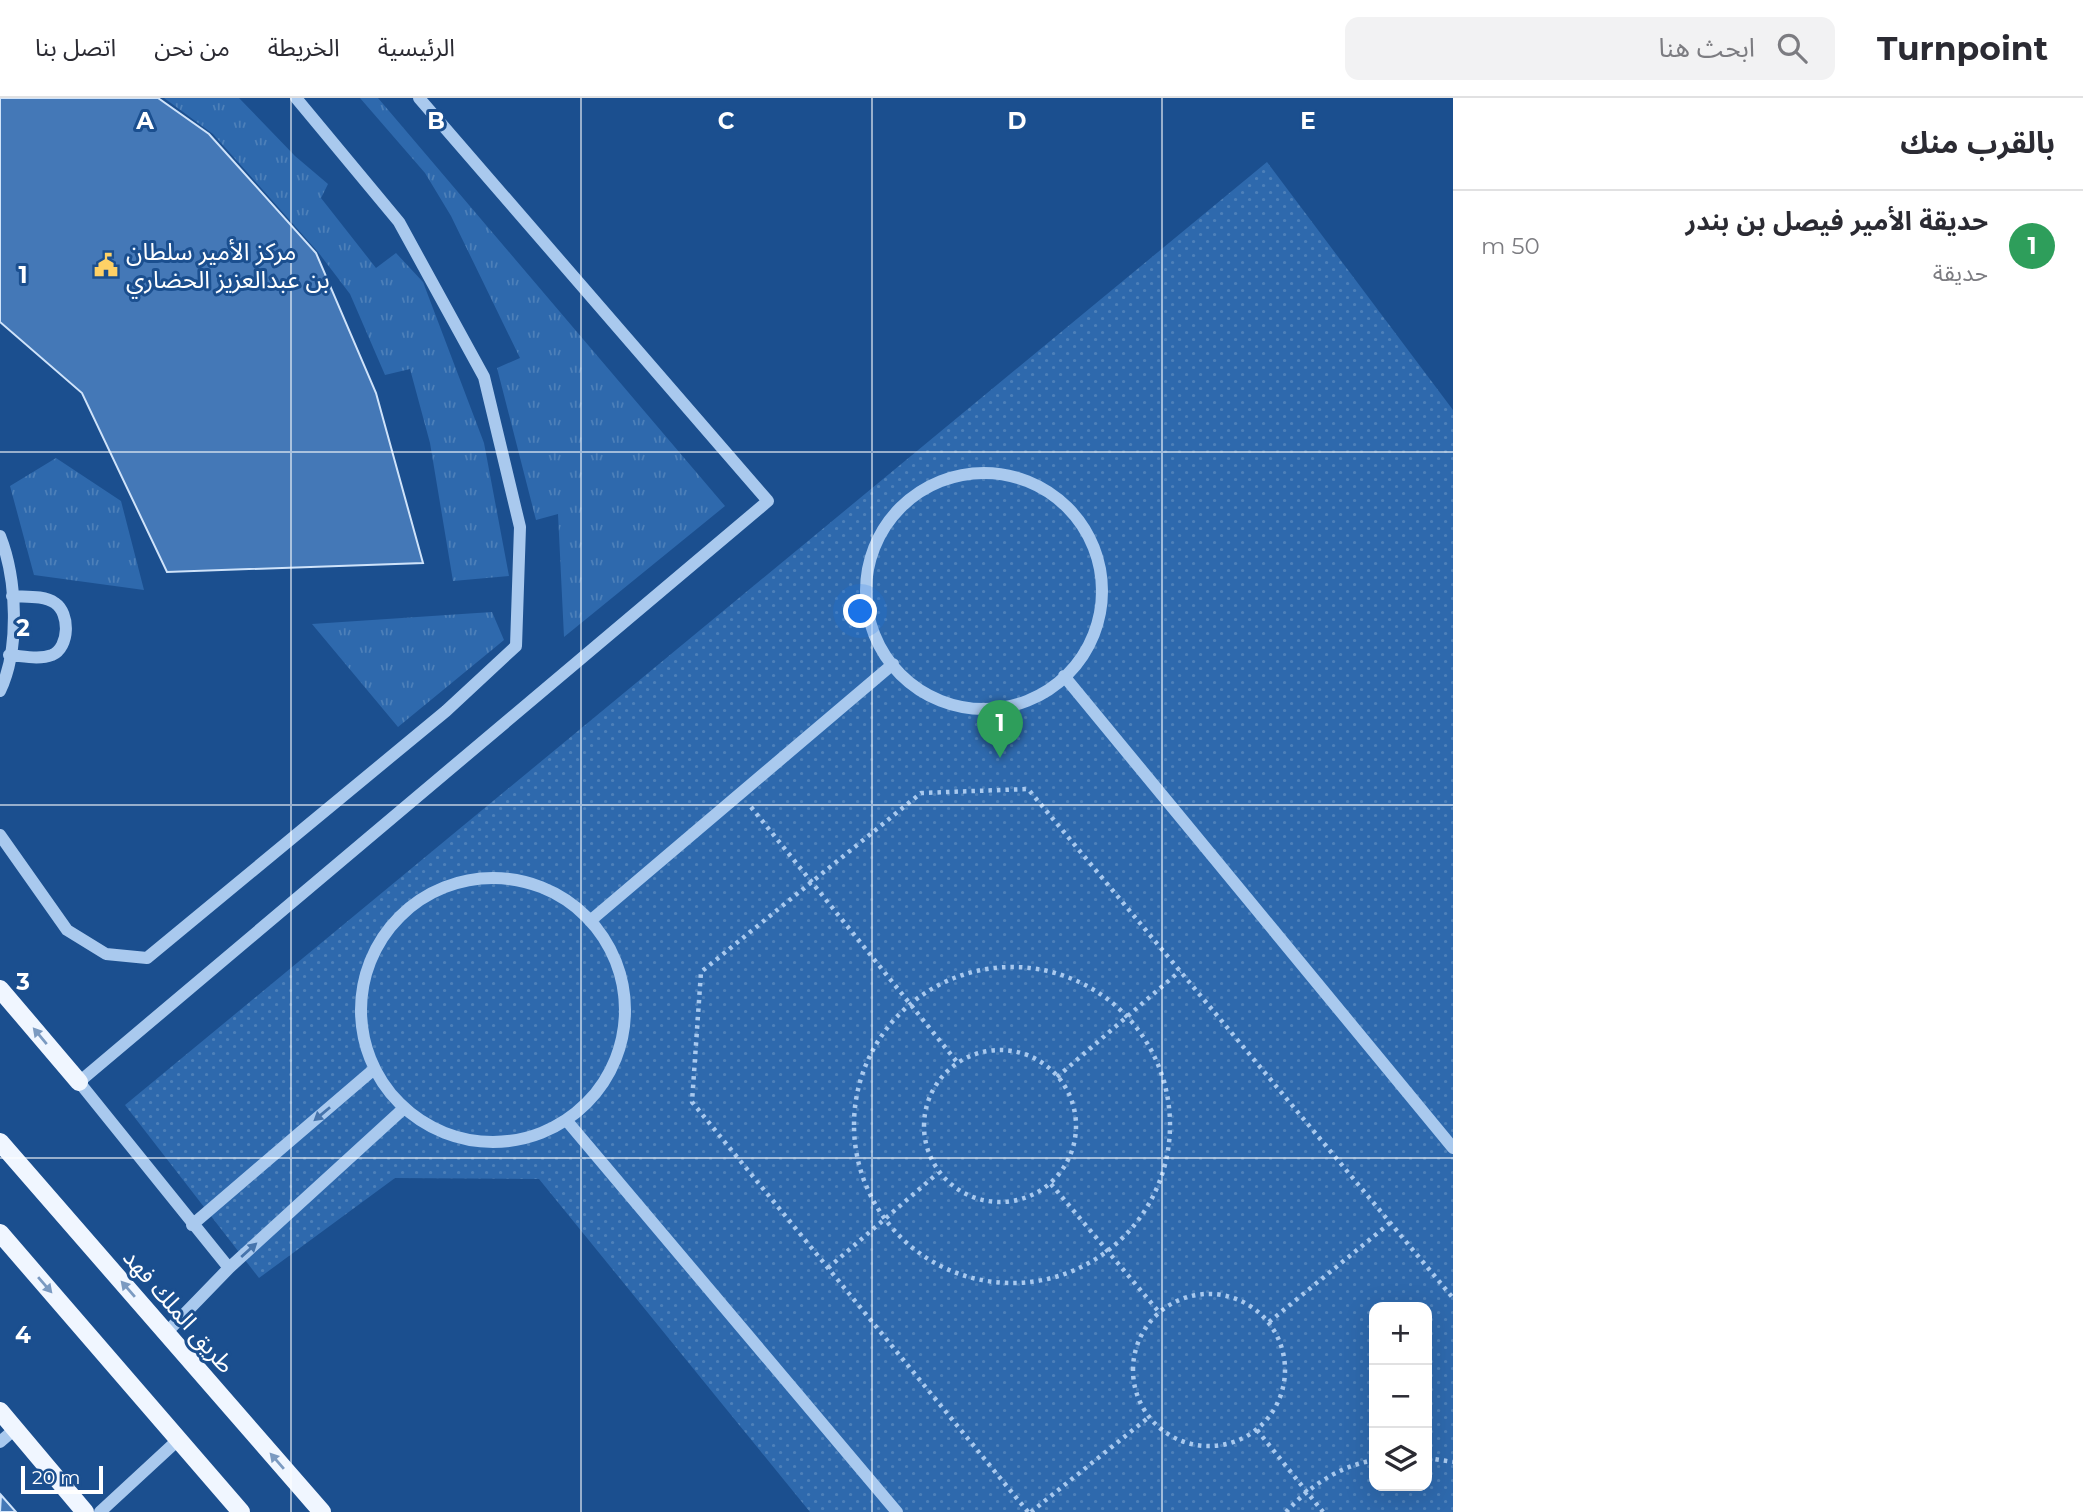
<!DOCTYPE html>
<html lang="ar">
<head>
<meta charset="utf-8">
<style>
	body { margin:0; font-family:Montserrat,"Noto Sans Arabic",sans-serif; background:#f2f2f3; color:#2b2b33; direction:rtl }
	.controls { position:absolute; right:21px; bottom:21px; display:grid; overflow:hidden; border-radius:14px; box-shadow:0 7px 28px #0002 }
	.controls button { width:63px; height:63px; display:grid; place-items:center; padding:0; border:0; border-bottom:2px solid #e1e1e2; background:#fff; color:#2b2b33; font:35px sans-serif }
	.scale { position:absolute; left:21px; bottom:18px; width:82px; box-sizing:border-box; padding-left:7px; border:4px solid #fff; border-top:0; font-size:19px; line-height:24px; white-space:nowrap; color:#fff; -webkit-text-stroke:5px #1b4f8f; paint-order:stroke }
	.you { position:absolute; left:861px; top:514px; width:24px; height:24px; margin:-18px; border:5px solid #fff; border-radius:50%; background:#1a73e8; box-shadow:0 0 0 10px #1a73e833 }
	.badge { display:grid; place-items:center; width:46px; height:46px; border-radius:50%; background:#111827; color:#fff; font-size:23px; font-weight:700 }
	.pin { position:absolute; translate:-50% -58px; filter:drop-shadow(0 2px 4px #0008) }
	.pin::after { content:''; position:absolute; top:37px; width:24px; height:21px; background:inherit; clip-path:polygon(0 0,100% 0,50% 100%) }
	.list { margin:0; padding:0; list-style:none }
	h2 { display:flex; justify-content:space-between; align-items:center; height:91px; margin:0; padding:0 28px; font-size:30px }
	h2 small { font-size:23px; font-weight:400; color:#7c7c81 }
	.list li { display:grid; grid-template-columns:46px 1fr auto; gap:21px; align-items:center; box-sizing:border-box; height:112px; padding:0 28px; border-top:2px solid #e1e1e2 }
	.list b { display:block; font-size:26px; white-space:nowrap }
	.list p { margin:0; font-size:23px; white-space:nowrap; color:#7c7c81 }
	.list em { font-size:23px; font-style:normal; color:#7c7c81 }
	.icon { flex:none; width:38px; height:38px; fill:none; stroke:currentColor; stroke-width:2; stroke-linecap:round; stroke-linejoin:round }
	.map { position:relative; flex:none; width:1453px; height:1414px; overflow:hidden; direction:ltr }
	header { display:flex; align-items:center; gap:42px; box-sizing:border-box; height:98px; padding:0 35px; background:#fff; border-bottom:2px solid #e1e1e2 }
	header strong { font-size:33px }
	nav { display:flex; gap:38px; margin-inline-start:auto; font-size:24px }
	.search { width:490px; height:63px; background:#f2f2f3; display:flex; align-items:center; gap:18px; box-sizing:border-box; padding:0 24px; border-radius:14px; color:#7c7c81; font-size:26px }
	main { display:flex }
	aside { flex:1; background:#fff }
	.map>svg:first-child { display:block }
	.grass { fill:url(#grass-tufts) }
	.garden { fill:url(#garden-dots); fill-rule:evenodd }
	.building { fill:#4478b7; stroke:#cfe3fa; stroke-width:2 }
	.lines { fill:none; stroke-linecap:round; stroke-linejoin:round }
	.path { stroke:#a9c9ee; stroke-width:4.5; stroke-dasharray:3.5 5; stroke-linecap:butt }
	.minor { stroke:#a9c9ee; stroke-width:12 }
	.major { stroke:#f0f6ff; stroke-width:18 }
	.oneway { fill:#7b9ac1 }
	.oneway2 { fill:#4674ac }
	.grid { fill:none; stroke:#fff; stroke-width:2; stroke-opacity:0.55 }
	.labels { text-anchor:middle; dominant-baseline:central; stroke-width:6; stroke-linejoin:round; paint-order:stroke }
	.poi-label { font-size:24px; fill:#fff; stroke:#1b4f8f; text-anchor:start }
	.street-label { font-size:24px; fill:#fff; stroke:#1b4f8f }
	.grid-label { font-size:23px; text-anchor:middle; font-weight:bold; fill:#fff; stroke:#1b4f8f; stroke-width:6; stroke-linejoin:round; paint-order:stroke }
</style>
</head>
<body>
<header>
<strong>Turnpoint</strong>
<div class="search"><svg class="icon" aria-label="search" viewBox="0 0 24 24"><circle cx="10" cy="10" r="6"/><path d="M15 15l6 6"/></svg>ابحث هنا</div>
<nav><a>الرئيسية</a><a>الخريطة</a><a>من نحن</a><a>اتصل بنا</a></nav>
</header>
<main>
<aside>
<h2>بالقرب منك<small></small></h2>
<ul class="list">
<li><span class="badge" style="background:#2e9e5b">1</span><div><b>حديقة الأمير فيصل بن بندر</b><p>حديقة</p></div><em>50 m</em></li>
</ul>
</aside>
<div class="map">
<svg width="1453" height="1414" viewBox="0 0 1453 1414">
	<defs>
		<pattern id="grass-tufts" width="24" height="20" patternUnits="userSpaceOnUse" patternTransform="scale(1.75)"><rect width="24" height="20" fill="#2e69ad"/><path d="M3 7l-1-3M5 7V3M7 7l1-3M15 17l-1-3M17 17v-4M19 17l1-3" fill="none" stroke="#4d80b9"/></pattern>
		<pattern id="garden-dots" width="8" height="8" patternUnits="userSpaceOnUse" patternTransform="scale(1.75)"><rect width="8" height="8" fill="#2e69ad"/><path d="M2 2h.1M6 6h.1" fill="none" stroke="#4d80b9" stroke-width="1.8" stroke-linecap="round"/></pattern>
	</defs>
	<rect width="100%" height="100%" fill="#1b4f8f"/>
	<path class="grass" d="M164 0H239L295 58 328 86 321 100 376 170 396 155 423 184 484 345 509 478 453 483 430 345 410 271 385 277 350 196 318 154 213 36Z
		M360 0H378L725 408 564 539 558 416 536 422 497 270 520 260 451 118 425 75Z
		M56 360 121 403 144 492 34 477 10 388Z
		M492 514 504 542 398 629 312 526Z"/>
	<path class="garden" d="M1267 64 1453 312V1414H810L539 1081 395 1080 259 1180 125 1007ZM1374 1209H1427V1388H1374Z"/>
	<path class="building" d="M0 0H158L209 36 316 155 376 295 423 465 167 474 82 295 0 224Z
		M1 1397 16 1414H0Z"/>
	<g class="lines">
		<path class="path" d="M751 709 957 964
			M854 1027a158 158 0 1 1 316 0a158 158 0 1 1-316 0Z
			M924 1028a76 76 0 1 1 152 0a76 76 0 1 1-152 0Z
			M1057 979 1180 873
			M1051 1086 1159 1214
			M828 1170 938 1075
			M1133 1272a76 76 0 1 1 152 0a76 76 0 1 1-152 0Z
			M1269 1224 1390 1125
			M1257 1332 1323 1414
			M1427 1360 1453 1364
			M1028 1414 692 1004 701 874 921 695 1028 691 1453 1200
			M1031 1414 1149 1319
			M1286 1414C1311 1387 1338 1369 1374 1362"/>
		<path class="minor" d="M866 493a118 118 0 1 1 236 0a118 118 0 1 1-236 0Z
			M0 438C17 481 20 551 0 593
			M9 557C23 558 39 562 52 557 70 549 70 515 55 505 44 497 25 499 12 498
			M1064 578 1453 1050
			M0 737 67 832 106 856 147 860 446 613 516 548 520 429 484 279 399 124 296 0
			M361 912a132 132 0 1 1 264 0a132 132 0 1 1-264 0Z
			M590 823 893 566
			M567 1023 897 1414
			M192 1127 373 972
			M229 1170 79 984 768 403 419 0
			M166 1235 229 1170 402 1012
			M0 1344 15 1331
			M100 1414 179 1341"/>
		<path class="major" d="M0 891 79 984
			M0 1044 322 1414
			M0 1135 241 1414
			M0 1313 85 1414"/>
	</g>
	<defs><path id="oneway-solid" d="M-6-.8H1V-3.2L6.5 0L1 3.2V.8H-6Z" transform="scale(1.75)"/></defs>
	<g class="oneway">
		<use href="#oneway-solid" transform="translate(40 938) rotate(-130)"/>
		<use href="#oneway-solid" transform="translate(45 1187) rotate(49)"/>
		<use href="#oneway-solid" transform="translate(128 1191) rotate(-131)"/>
		<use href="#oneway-solid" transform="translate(277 1363) rotate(-131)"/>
	</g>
	<g class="oneway2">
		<use href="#oneway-solid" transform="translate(322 1016) rotate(140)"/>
		<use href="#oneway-solid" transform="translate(249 1152) rotate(-42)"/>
	</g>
	<path class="grid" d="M291 0V1414M581 0V1414M872 0V1414M1162 0V1414M0 354H1453M0 707H1453M0 1060H1453"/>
	<defs>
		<g id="civic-bare" transform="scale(1.89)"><path d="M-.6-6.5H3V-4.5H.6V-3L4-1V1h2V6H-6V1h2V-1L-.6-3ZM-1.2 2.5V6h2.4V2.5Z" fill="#ffd166" stroke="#1b4f8f" stroke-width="2.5" paint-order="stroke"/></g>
	</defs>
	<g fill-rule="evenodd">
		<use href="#civic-bare" x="106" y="167"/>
	</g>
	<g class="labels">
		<g class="poi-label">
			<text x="126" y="153">مركز الأمير سلطان<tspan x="126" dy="28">بن عبدالعزيز الحضاري</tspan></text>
		</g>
		<g class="street-label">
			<text transform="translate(179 1213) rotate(49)">طريق الملك فهد</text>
		</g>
	</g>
	<g class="grid-label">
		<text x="145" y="31">A</text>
		<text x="436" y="31">B</text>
		<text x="726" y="31">C</text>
		<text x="1017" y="31">D</text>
		<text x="1308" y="31">E</text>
		<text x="23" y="185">1</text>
		<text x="23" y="538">2</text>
		<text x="23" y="892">3</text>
		<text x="23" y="1245">4</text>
	</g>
</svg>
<div class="controls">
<button>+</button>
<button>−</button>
<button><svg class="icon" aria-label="layers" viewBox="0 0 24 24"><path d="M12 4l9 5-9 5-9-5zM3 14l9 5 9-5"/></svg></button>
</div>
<div class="scale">20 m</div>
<div class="you"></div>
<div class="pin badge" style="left:1000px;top:660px;background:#2e9e5b">1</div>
</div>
</main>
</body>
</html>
